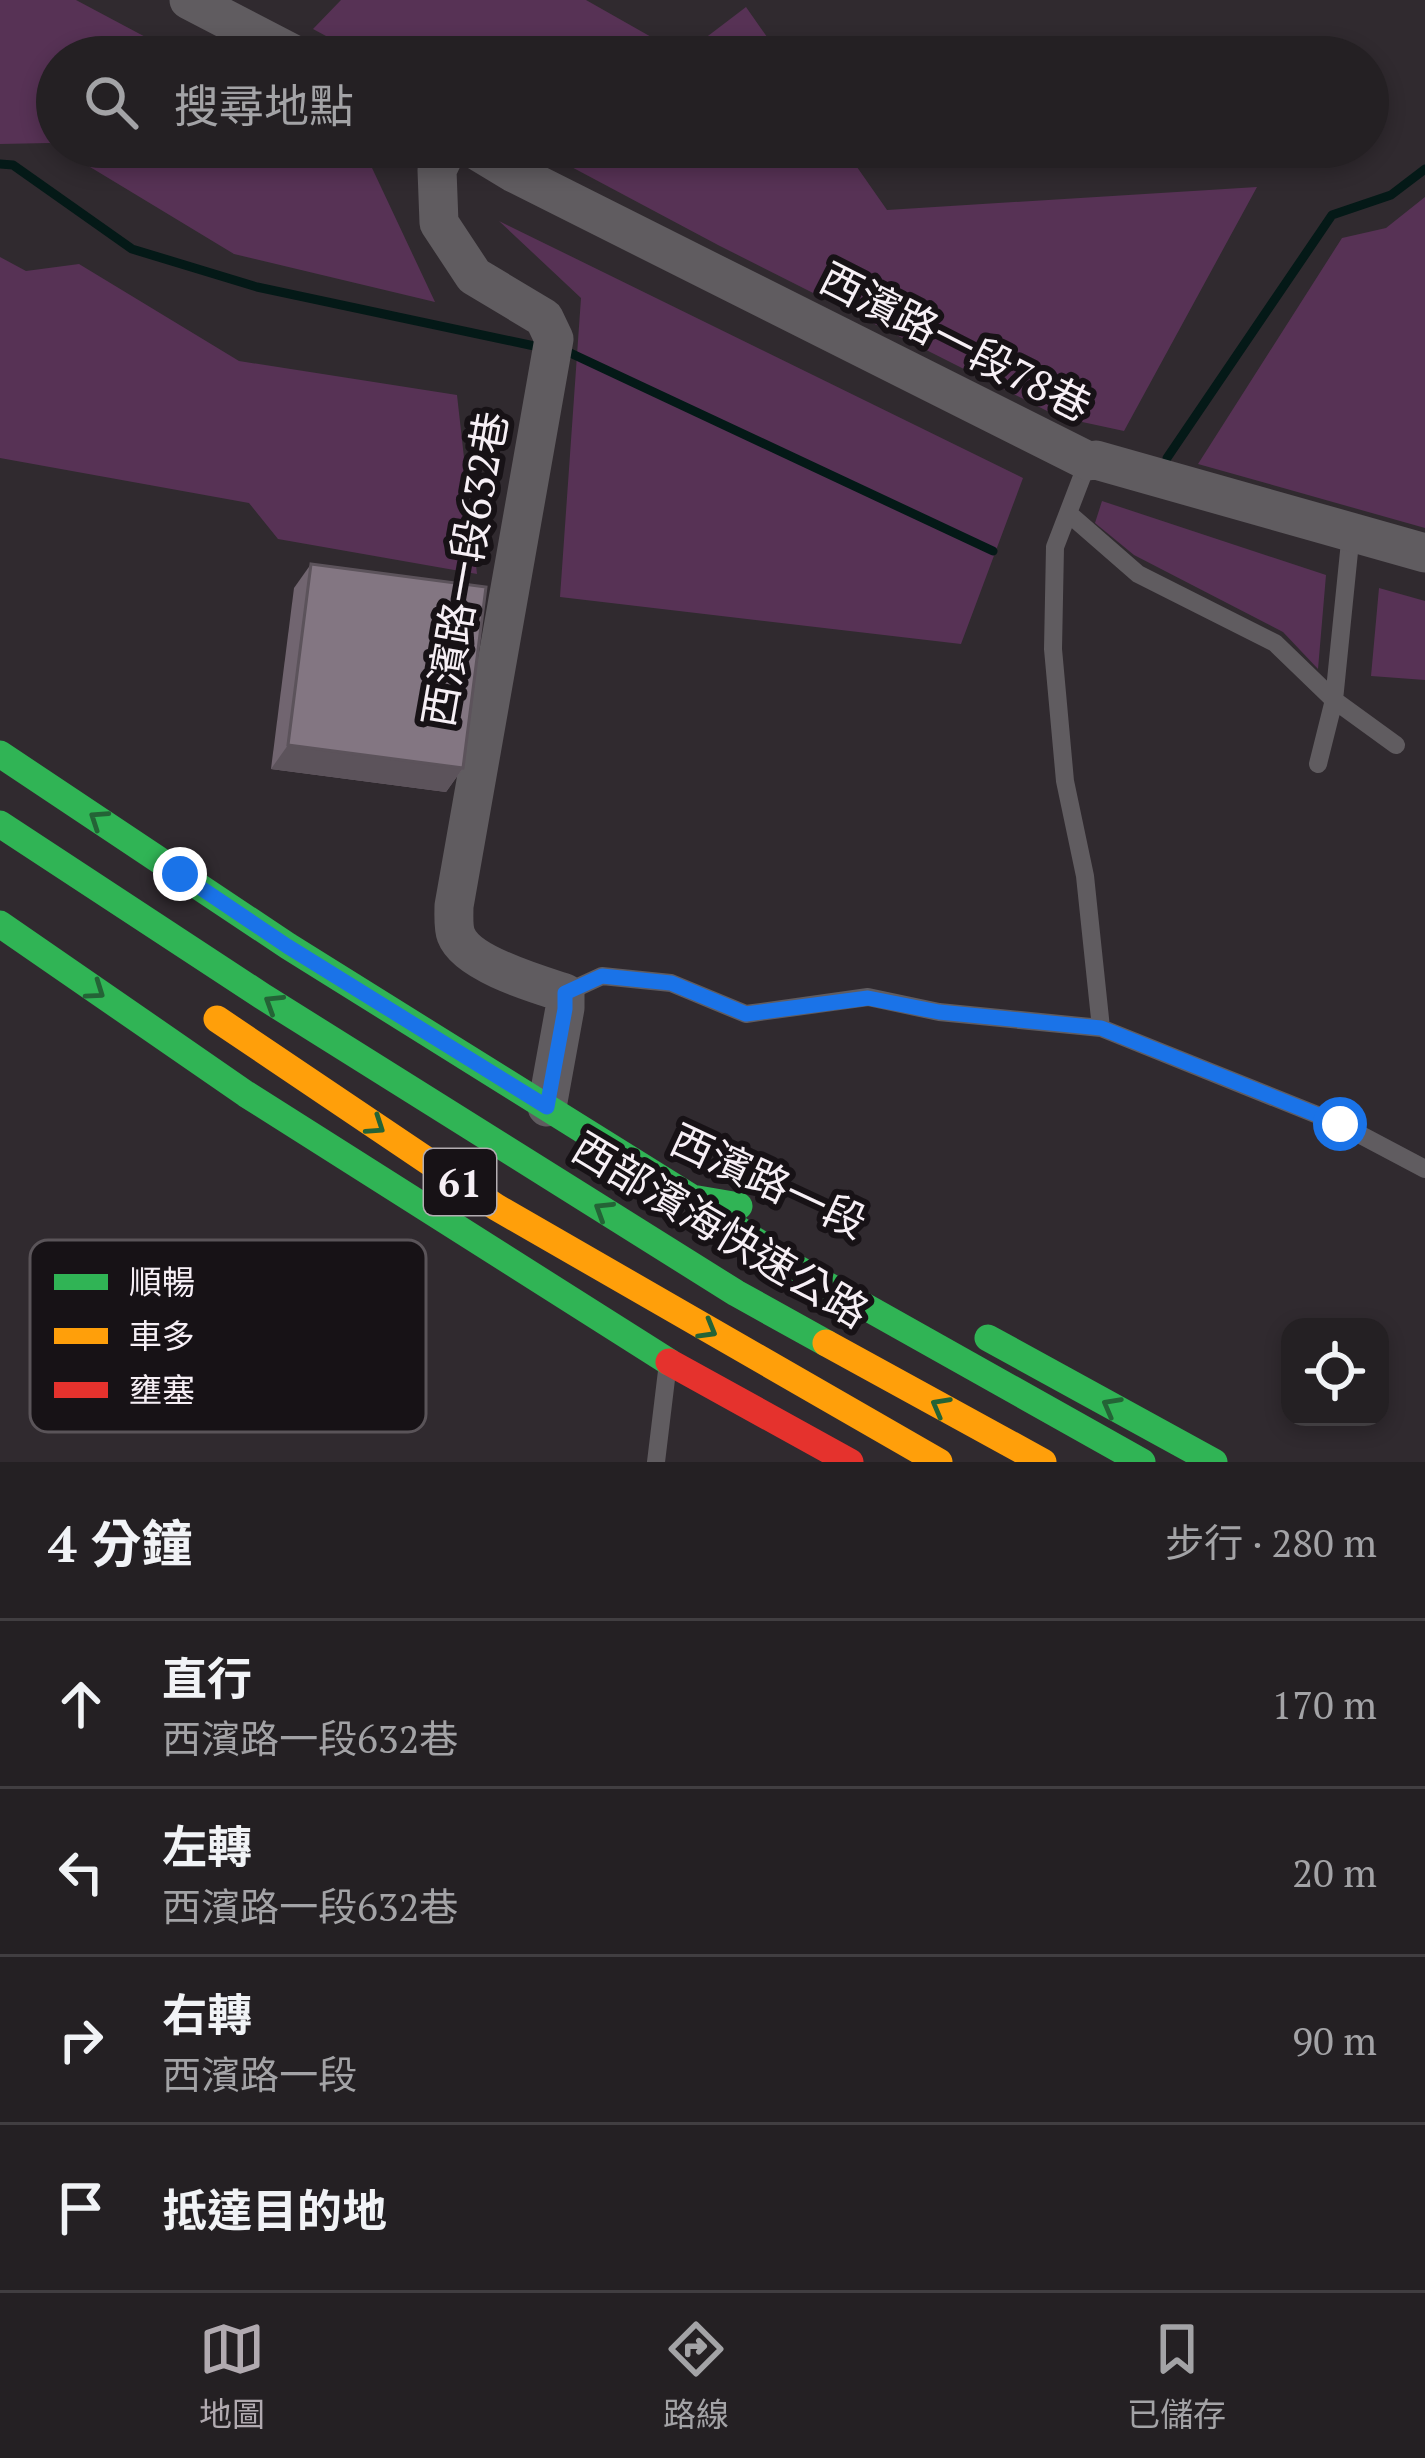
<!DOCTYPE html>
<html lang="zh-TW">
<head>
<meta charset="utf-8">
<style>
	body { margin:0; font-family:"PT Serif","Noto Sans TC",serif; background:#2c282b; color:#f1f3f6 }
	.controls { position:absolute; right:36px; bottom:36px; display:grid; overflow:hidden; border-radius:24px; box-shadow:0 6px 18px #0003 }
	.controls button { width:108px; height:108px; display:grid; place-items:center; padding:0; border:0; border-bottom:3px solid #413e41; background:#242023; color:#f1f3f6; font:60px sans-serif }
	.stop { position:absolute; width:36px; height:36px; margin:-27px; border:9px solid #1a73e8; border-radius:50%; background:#fff }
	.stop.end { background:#1a73e8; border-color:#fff; box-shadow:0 3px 12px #0008 }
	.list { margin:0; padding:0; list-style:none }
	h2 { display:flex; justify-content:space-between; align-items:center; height:156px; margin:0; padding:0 48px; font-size:51px }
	h2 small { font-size:39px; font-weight:400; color:#a3a3a6 }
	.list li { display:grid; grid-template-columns:78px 1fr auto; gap:36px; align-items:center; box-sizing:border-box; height:168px; padding:0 48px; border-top:3px solid #413e41 }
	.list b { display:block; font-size:45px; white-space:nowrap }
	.list p { margin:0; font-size:39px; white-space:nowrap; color:#a3a3a6 }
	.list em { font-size:39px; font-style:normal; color:#a3a3a6 }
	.icon { flex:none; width:66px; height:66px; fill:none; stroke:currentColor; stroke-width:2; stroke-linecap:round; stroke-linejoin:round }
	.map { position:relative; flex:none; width:1425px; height:1462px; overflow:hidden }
	.search { position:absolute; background:#242023; box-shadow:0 6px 18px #0003; left:36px; right:36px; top:36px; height:132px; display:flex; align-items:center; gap:30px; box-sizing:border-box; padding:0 42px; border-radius:66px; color:#a3a3a6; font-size:45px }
	.sheet { height:828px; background:#242023 }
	nav { display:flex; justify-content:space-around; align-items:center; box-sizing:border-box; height:168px; border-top:3px solid #413e41; background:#242023; font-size:33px; color:#a3a3a6 }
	nav a { display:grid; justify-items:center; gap:6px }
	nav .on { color:#b1aab0 }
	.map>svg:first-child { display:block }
	.green { fill:#573255 }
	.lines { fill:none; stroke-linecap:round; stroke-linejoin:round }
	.stream { stroke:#041917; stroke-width:9 }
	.lane { stroke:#605c60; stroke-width:18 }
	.street { stroke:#605c60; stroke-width:39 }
	.fast { stroke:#30b455; stroke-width:27 }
	.slow { stroke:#ff9f0a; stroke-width:27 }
	.jam { stroke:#e5322d; stroke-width:27 }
	.wall { fill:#716570 }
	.shaded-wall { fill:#5c535b }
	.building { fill:#837682; stroke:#5c535b; stroke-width:3 }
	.oneway { stroke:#246336 }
	.route { stroke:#1a73e8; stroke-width:15 }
	.labels { text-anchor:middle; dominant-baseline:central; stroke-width:12; stroke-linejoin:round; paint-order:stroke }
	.shield { fill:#171216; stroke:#b3adb2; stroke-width:3 }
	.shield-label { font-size:39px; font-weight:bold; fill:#f6eff5 }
	.street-label { font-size:42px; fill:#f6eff5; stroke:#171216 }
	.key { fill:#171216; stroke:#5a5459; stroke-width:3 }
	.key-label { font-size:33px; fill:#f6eff5 }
</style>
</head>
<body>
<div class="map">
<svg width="1425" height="1462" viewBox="0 0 1425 1462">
	<rect width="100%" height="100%" fill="#302a2f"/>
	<path class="green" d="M0 0H76L183 57H57V147L50 143 0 144Z
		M341 0H586L683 55 746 7 781 57H365L313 29Z
		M57 147H353L365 153 435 302 234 254Z
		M534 147H843L887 210 1257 187 1124 431 1059 417 718 245Z
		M1425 197V528L1198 464 1342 238 1386 228Z
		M499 221 1023 478 961 644 560 597 581 298Z
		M0 257 26 271 79 264 239 361 457 395 477 574 278 539 249 503 0 458Z
		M1102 501 1326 575 1318 669 1283 632 1134 555 1095 523Z
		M1379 588 1425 601V680L1371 676Z"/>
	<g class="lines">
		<path class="stream" d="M0 164 13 165 132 249 257 287 539 347
			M566 351 993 551
			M1167 458 1332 215 1391 195 1425 169"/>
		<path class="lane" d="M1088 461 1055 547 1053 649 1065 781 1085 876 1101 1028
			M1068 513 1138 574 1275 643 1334 700 1396 745
			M1318 764 1334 700 1351 532
			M565 993 602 976 671 983 746 1014 868 997 939 1012 1101 1028 1340 1124 1425 1169
			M656 1462 667 1371"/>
		<path class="street" d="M189 0 299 57
			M448 147 437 170 439 223 474 276 544 318 554 339 454 906C454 914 453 927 456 935 467 964 537 984 565 993V1008L547 1107
			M471 147 514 173 1088 461 1096 460 1425 553"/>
		<path class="fast" d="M0 754 288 946 692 1198 739 1206
			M0 824 262 996 736 1293 826 1343
			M0 924 246 1094 669 1362
			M692 1198 793 1266 1142 1462
			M988 1338 1214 1462"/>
		<path class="slow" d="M217 1019 496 1207 939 1462
			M826 1343 1043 1462"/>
		<path class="jam" d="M669 1362 850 1462"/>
	</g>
	<path class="wall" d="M311 564 463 768 446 792 271 769 294 588Z"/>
	<path class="shaded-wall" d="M288 745 463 768 446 792 271 769Z"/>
	<path class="building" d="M311 564 486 587 463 768 288 745Z"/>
	<defs><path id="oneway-chevron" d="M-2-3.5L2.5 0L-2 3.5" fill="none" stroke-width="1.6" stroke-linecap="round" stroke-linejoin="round" transform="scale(3)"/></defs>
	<g class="oneway">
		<use href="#oneway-chevron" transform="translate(98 819) rotate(-146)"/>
		<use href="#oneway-chevron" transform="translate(96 991) rotate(35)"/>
		<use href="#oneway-chevron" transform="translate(273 1003) rotate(-148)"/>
		<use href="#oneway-chevron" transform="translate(376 1126) rotate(34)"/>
		<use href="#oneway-chevron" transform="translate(603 1210) rotate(-148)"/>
		<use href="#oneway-chevron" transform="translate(708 1330) rotate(30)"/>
		<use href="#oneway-chevron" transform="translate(940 1406) rotate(-151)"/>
		<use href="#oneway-chevron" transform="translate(1111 1406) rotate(-151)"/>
	</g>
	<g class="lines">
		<path class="route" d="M180 874 287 946 547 1107 565 1009V993L602 976 671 983 746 1014 868 998 939 1012 1101 1028 1340 1124"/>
	</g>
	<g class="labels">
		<rect class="shield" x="424" y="1149" width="72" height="66" rx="9"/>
		<g class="shield-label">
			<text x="460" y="1182">61</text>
		</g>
		<g class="street-label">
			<text transform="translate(956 341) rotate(27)">西濱路一段78巷</text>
			<text transform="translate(464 569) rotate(-80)">西濱路一段632巷</text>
			<text transform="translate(769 1180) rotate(25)">西濱路一段</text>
			<text transform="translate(721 1229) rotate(31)">西部濱海快速公路</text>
		</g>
	</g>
	<rect x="30" y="1240" width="396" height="192" rx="18" class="key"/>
	<rect x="54" y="1274" width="54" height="16" fill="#30b455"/>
	<rect x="54" y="1328" width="54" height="16" fill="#ff9f0a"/>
	<rect x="54" y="1382" width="54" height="16" fill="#e5322d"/>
	<g class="key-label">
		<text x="129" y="1294">順暢</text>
		<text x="129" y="1348">車多</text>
		<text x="129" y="1402">壅塞</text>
	</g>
</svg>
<div class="controls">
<button><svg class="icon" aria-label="locate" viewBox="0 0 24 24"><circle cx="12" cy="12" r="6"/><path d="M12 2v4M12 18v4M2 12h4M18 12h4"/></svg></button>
</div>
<div class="stop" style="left:1340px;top:1124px"></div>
<div class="stop end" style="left:180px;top:874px"></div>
<div class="search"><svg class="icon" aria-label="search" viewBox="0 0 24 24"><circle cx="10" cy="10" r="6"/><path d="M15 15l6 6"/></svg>搜尋地點</div>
</div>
<section class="sheet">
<h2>4 分鐘<small>步行 · 280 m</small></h2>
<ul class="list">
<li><svg class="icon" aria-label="ahead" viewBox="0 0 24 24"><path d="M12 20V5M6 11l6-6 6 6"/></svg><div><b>直行</b><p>西濱路一段632巷</p></div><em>170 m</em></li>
<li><svg class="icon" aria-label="left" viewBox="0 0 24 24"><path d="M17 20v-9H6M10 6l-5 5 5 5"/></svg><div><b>左轉</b><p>西濱路一段632巷</p></div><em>20 m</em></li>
<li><svg class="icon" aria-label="right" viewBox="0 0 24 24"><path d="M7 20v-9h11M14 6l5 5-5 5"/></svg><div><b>右轉</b><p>西濱路一段</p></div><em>90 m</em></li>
<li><svg class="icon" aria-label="arrive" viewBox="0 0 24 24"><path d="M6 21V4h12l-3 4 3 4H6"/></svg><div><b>抵達目的地</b></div></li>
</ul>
</section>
<nav>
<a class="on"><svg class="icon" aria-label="map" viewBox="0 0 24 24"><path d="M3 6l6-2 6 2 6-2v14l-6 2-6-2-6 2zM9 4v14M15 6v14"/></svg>地圖</a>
<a><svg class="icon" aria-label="directions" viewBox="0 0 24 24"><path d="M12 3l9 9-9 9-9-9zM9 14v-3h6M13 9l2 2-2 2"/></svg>路線</a>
<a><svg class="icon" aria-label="saved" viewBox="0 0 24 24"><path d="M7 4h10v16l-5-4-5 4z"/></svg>已儲存</a>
</nav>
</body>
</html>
